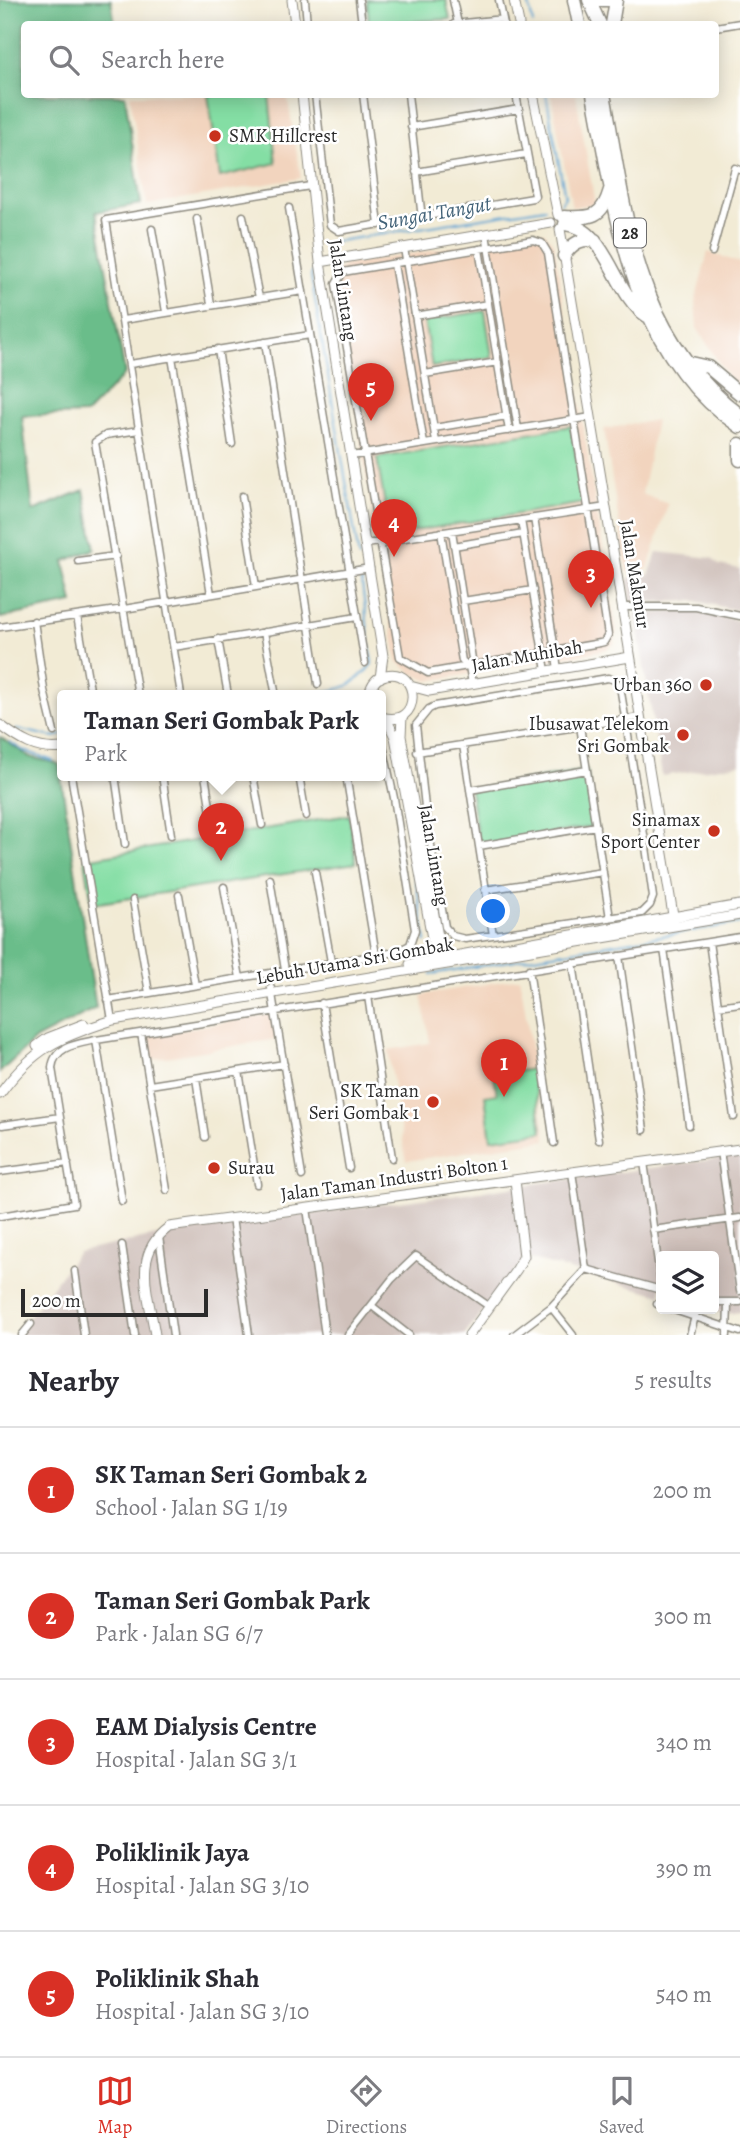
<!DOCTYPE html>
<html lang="en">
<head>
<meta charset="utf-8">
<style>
	body { margin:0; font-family:Alegreya,serif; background:#f2f2f3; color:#2b2b33 }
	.controls { position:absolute; right:21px; bottom:21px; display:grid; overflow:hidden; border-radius:7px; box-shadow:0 4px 18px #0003 }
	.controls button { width:63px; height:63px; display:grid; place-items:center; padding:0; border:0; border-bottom:2px solid #e1e1e2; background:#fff; color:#2b2b33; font:35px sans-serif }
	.scale { position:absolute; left:21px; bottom:18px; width:187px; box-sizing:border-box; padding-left:7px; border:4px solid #2b2b2b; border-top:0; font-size:19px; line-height:24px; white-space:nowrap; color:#2b2b2b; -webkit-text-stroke:5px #fff; paint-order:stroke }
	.you { position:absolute; left:494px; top:912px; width:24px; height:24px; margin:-18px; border:5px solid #fff; border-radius:50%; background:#1a73e8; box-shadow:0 0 0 10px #1a73e833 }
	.badge { display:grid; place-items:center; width:46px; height:46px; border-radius:50%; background:#d93025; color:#fff; font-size:23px; font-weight:700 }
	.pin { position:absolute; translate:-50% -58px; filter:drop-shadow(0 2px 4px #0008) }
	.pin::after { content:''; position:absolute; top:37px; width:24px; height:21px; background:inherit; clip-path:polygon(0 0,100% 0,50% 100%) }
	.popup { position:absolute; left:57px; top:690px; width:329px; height:91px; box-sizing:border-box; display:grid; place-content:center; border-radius:7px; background:#fff; filter:drop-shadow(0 2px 5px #0005); font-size:23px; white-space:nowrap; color:#7c7c81 }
	.popup b { font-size:26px; color:#2b2b33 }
	.popup::after { content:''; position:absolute; left:50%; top:100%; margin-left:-14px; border:14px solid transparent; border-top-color:#fff }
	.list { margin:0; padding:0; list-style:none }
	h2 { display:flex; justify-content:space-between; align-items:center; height:91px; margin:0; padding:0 28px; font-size:30px }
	h2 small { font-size:23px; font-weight:400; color:#7c7c81 }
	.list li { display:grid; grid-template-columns:46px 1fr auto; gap:21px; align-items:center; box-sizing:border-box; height:126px; padding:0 28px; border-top:2px solid #e1e1e2 }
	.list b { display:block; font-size:26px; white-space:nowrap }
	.list p { margin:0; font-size:23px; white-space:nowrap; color:#7c7c81 }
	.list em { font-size:23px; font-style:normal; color:#7c7c81 }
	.icon { flex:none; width:38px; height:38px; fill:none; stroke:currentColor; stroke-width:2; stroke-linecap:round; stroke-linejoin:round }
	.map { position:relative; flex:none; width:740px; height:1335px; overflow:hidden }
	.search { position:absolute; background:#fff; box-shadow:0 4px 18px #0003; left:21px; right:21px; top:21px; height:77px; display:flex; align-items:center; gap:18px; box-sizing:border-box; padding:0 24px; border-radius:7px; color:#7c7c81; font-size:26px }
	.sheet { height:721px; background:#fff }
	nav { display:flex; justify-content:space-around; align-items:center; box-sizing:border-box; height:98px; border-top:2px solid #e1e1e2; background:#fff; font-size:19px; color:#7c7c81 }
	nav a { display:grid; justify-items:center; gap:4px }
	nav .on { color:#d93025 }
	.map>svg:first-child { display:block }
	.built { fill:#f2d4be }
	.industrial { fill:#cfc0ba }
	.green { fill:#84dea4; stroke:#588468; stroke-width:2 }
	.forest { fill:#6bbd8a; stroke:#4b745a; stroke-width:2 }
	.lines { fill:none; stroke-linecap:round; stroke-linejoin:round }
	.stream { stroke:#5ca4d3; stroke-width:2 }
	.street-casing { stroke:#8e8b80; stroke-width:9 }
	.secondary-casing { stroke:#8e8b80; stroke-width:11 }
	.highway-casing { stroke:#8e8b80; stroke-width:15 }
	.street { stroke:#fff; stroke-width:6 }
	.secondary { stroke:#fff; stroke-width:9 }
	.highway { stroke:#fff; stroke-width:12 }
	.poi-dot { fill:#c8321e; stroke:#fff; stroke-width:2.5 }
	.labels { text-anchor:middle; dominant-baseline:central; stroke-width:5; stroke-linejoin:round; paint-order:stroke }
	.shield { fill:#fff; stroke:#6b6b6b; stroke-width:2 }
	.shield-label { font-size:18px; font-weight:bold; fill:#2b2b2b }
	.poi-label { font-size:19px; fill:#2b2b2b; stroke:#fff; text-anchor:end }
	.street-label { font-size:19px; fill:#2b2b2b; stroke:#fff }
	.water-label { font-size:21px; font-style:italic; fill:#416177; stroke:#fff }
</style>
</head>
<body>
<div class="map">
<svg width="740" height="1335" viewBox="0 0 740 1335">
	<rect width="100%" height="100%" fill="#fff"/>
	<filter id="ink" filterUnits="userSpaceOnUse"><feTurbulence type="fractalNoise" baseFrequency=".0143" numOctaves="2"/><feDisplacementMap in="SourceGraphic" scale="14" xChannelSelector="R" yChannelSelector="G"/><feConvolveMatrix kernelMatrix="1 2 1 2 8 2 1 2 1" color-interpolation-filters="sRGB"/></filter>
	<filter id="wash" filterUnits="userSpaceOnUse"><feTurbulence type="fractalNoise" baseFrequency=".00686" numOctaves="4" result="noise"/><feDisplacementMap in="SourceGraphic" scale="28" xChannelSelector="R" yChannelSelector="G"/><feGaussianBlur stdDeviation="1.57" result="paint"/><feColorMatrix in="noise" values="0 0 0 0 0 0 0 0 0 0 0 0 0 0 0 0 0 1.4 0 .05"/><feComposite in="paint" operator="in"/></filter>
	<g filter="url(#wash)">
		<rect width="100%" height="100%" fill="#f2ebd5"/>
		<path class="built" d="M130 95H287L301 178 147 205Z
			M551 95H576L595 204 572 207Z
			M544 232 554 244 616 630 614 644 605 650 429 681 413 674 397 661 334 278 343 265Z
			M708 252 740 263V386L730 380 697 328 695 302Z
			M656 420 642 494 668 504 648 569 627 572 604 429Z
			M520 978 546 1140 406 1161 388 1050 430 1043 422 995Z
			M273 1014 277 1039 148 1060 144 1036Z"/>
		<path class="industrial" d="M657 552 712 558 719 565 740 569V611L696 601 631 602 628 578 649 575Z
			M693 611 740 621V764L662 776 635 613Z
			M740 1156V1312L725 1314 708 1309H714V1256H661V1295L526 1258 464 1335H16L78 1252 171 1233Z"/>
		<path class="green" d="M367 0H446L450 19 369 24Z
			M208 95H269L276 163 220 177Z
			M485 311 492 357 432 367 424 321Z
			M571 426 584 503 390 535 377 458Z
			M587 770 596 826 479 846 470 790Z
			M349 815 356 863 92 904 85 859Z
			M533 1069 542 1132 491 1139 485 1096 497 1094 494 1075Z"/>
		<path class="forest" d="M0 0H111L115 24H24V94L125 95 141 204 96 212 125 374 86 414 22 416 33 511 84 490 95 549 64 561 73 603 0 618Z
			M0 737 30 757 59 764 96 1008 36 1039 0 1072Z"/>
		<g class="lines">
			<path class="stream" d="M528 0 533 24
				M546 94 565 197 560 204
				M328 246 332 242 545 208
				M317 263 311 276 359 558
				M303 695C339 689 348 693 372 664L361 576
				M17 729 53 737 62 735
				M10 742 22 750 53 761
				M411 850 426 942
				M431 974 740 923"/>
		</g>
	</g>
	<g filter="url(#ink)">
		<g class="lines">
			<g class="street-casing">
				<path id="street" d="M305 0 307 24
					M359 0 362 24
					M453 0 458 24
					M499 0 504 24
					M454 24 503 19
					M716 27 740 23
					M315 94 330 225 339 231 533 198 535 196 516 94
					M363 94 379 225
					M408 94 422 219
					M411 127 519 109
					M416 172 526 154
					M289 208 365 663
					M243 216 259 298
					M197 219 211 304
					M152 229 166 312
					M486 234 518 429
					M533 240 542 243 548 253 608 635 604 642 600 643 428 673 400 657 336 284 343 272Z
					M404 248 436 442
					M479 249 509 431
					M712 252 735 168 740 170
					M394 264 424 444
					M415 316 488 304
					M123 320 303 291
					M265 342 318 684
					M218 349 232 444
					M172 357 211 594
					M130 364 310 335
					M425 374 498 362
					M434 428 507 416
					M351 456 591 417
					M242 496 256 587
					M534 518 558 669
					M521 520 546 671
					M452 531 472 659 469 666 472 684
					M441 532 462 661 469 666
					M366 544 606 507
					M454 546 523 534
					M78 561 116 556
					M463 601 533 590
					M622 607H696L740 616
					M77 616 91 695
					M34 621 44 690 54 732
					M0 627 124 609 370 568
					M264 632 275 691
					M218 639 228 695
					M174 647 357 617
					M608 678 615 680 620 686 646 847 653 897 650 905 642 913 465 939 453 936 445 927 426 816 416 725 429 709 435 706Z
					M138 695 95 442 106 435 139 430
					M181 695 106 220 310 186
					M580 726 610 918
					M463 745 493 935
					M417 752 640 717
					M71 775 112 1020
					M115 775 125 844
					M162 775 171 835
					M205 775 214 831
					M253 775 262 825
					M299 775 306 816
					M346 775 376 955
					M470 790 587 770
					M479 846 596 826
					M315 872 331 962
					M270 879 285 970
					M224 887 240 978
					M485 890 603 872
					M179 895 195 985
					M133 900 149 993
					M709 942 734 1117
					M664 949 689 1125
					M619 956 644 1130
					M573 963 599 1140
					M529 969 554 1143
					M271 988 302 1176
					M368 996 392 1158
					M108 1000 396 952 410 945 415 930 394 798 380 732
					M322 1003 349 1168
					M718 1006 740 1003
					M141 1033 167 1190
					M96 1040 122 1201
					M239 1071 257 1184
					M196 1078 205 1137
					M150 1085 284 1064
					M2 1125 60 1117
					M720 1151 740 1291
					M644 1162 661 1284
					M0 1172 68 1163
					M572 1172 586 1269
					M307 1208 325 1335
					M0 1216 74 1204 52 1068C54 1046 77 1044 96 1040L740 937
					M232 1218 249 1335
					M653 1230 740 1218
					M159 1237 173 1335
					M122 1245 135 1335
					M586 1269 661 1290
					M75 1271 84 1335
					M714 1302H740
					M657 1304 661 1306
					M372 1306 409 1335
					M551 1307 573 1335
					M671 1309 740 1332
					M22 1335 31 1324
					M348 1335 392 1279 416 1256 490 1307
					M514 1335 551 1307 586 1269
					M690 1335 697 1309
					M727 1335 728 1304"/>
			</g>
			<g class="secondary-casing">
				<path id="secondary" d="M292 0 295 24
					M514 0 519 24
					M302 94 320 262 383 656 380 678
					M533 94 558 215
					M560 229 674 921
					M320 262 551 223
					M410 686 429 691 630 657
					M369 695C371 685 376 677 386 675 421 667 422 729 382 717
					M402 716 401 736 442 958
					M386 718 395 737 436 960
					M0 725C20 740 36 751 62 748
					M410 964 740 905
					M37 1046 48 1038 84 1024
					M0 1094C33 1048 60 1037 113 1020L740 915
					M155 1335C149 1294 131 1255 169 1227L740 1149
					M469 1335 517 1269 524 1256 515 1180"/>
			</g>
			<g class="highway-casing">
				<path id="highway" d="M574 0 579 24
					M589 0 600 24
					M599 0H609
					M612 24 616 0
					M593 94C616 213 630 354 740 427
					M604 94C628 219 632 331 740 415
					M564 217C592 218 602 218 610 190
					M565 224C608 228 613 294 647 316
					M564 256C572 243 580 239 595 240
					M686 362 708 367 740 394
					M740 444V460"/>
			</g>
			<use href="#street" class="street"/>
			<use href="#secondary" class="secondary"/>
			<use href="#highway" class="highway"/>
		</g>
	</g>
	<g class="poi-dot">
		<circle cx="215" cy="136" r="7"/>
		<circle cx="706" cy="685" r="7"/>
		<circle cx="683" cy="735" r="7"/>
		<circle cx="714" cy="831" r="7"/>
		<circle cx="433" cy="1102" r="7"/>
		<circle cx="214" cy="1168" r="7"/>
	</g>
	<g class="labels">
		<rect class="shield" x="614" y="218.5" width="32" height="29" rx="5"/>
		<g class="shield-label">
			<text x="630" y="233">28</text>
		</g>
		<g class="poi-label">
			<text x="229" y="136" text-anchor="start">SMK Hillcrest</text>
			<text x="692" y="685">Urban 360</text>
			<text x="669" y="724">Ibusawat Telekom<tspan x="669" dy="22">Sri Gombak</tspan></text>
			<text x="700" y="820">Sinamax<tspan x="700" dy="22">Sport Center</tspan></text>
			<text x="419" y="1091">SK Taman<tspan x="419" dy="22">Seri Gombak 1</tspan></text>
			<text x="228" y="1168" text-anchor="start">Surau</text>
		</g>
		<g class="street-label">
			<text transform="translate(343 290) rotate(81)">Jalan Lintang</text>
			<text transform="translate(635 574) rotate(81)">Jalan Makmur</text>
			<text transform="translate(527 656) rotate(-10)">Jalan Muhibah</text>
			<text transform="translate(434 855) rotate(80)">Jalan Lintang</text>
			<text transform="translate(355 961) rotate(-10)">Lebuh Utama Sri Gombak</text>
			<text transform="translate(394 1179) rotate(-8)">Jalan Taman Industri Bolton 1</text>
		</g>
		<g class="water-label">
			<text transform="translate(434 213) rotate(-10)">Sungai Tangut</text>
		</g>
	</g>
</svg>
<div class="controls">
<button><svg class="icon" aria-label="layers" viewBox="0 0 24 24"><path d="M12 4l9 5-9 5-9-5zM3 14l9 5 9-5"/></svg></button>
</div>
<div class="scale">200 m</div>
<div class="you"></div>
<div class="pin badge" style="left:504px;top:1097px">1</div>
<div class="pin badge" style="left:221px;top:861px">2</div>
<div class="popup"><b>Taman Seri Gombak Park</b>Park</div>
<div class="pin badge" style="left:591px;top:608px">3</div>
<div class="pin badge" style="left:394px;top:557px">4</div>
<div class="pin badge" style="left:371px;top:421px">5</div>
<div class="search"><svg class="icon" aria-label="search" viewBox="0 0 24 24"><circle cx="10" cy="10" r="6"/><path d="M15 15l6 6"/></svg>Search here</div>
</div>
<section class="sheet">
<h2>Nearby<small>5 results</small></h2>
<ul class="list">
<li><span class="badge">1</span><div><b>SK Taman Seri Gombak 2</b><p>School · Jalan SG 1/19</p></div><em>200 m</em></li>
<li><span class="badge">2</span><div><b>Taman Seri Gombak Park</b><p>Park · Jalan SG 6/7</p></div><em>300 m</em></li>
<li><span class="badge">3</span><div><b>EAM Dialysis Centre</b><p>Hospital · Jalan SG 3/1</p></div><em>340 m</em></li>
<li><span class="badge">4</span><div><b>Poliklinik Jaya</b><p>Hospital · Jalan SG 3/10</p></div><em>390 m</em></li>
<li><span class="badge">5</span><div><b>Poliklinik Shah</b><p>Hospital · Jalan SG 3/10</p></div><em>540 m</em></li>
</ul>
</section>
<nav>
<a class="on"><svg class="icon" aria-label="map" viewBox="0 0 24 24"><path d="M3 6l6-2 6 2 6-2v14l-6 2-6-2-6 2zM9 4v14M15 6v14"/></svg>Map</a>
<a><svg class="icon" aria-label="directions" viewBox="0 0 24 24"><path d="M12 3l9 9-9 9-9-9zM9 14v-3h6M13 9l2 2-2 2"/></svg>Directions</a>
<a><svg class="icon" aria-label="saved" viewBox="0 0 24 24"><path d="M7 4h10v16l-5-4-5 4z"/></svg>Saved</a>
</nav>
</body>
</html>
